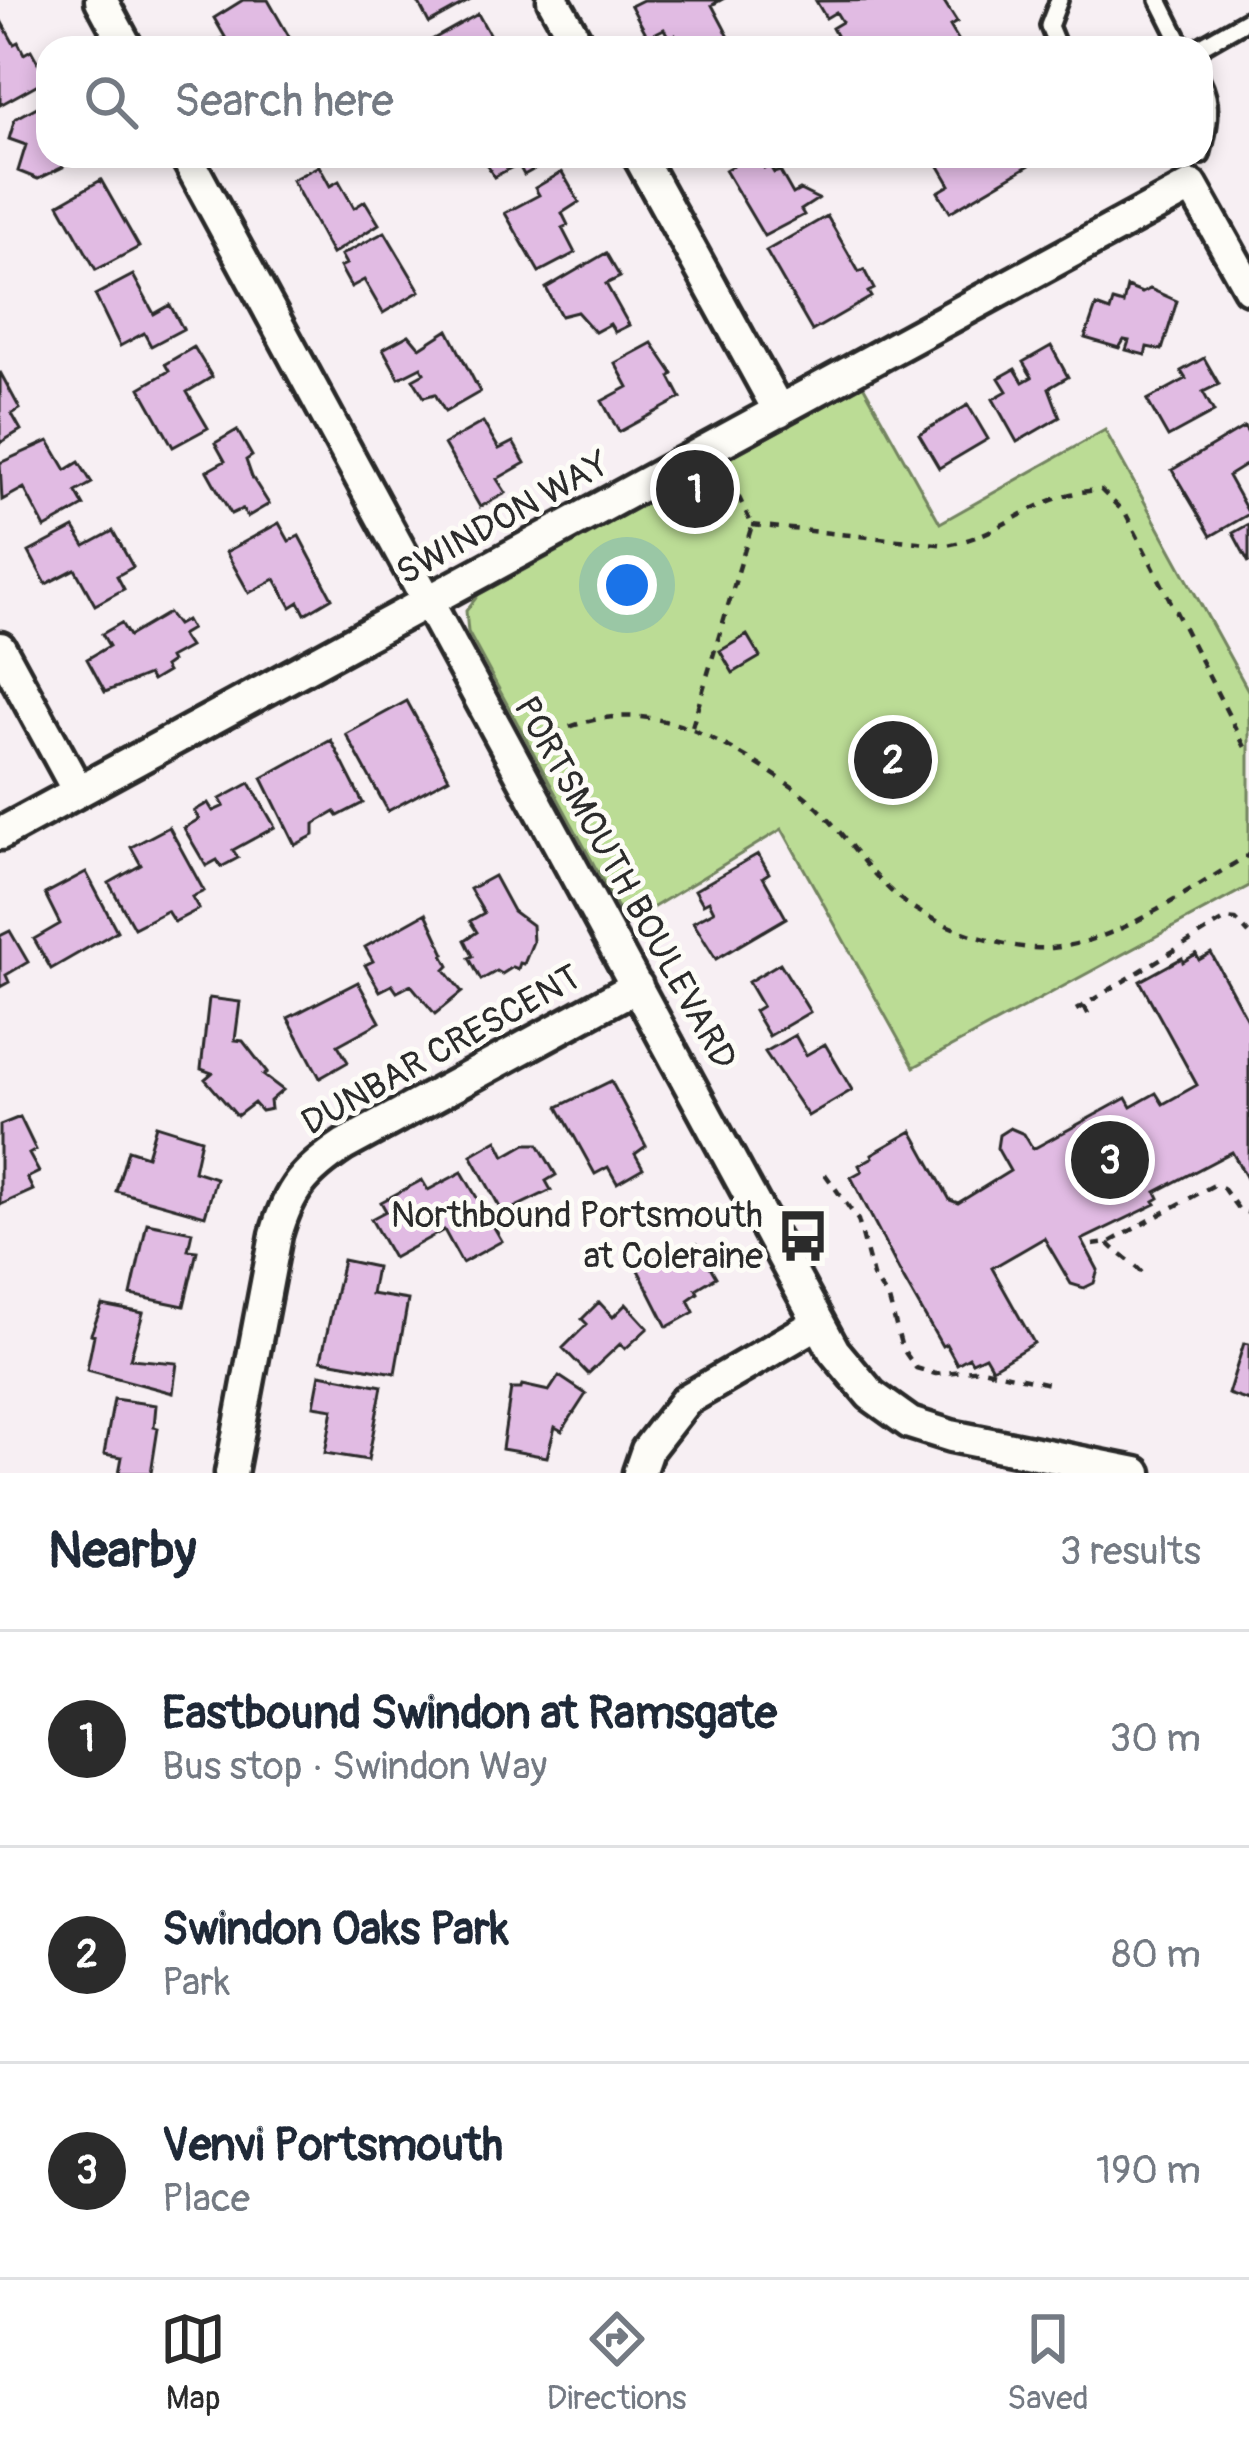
<!DOCTYPE html>
<html lang="en">
<head>
<meta charset="utf-8">
<style>
	body { margin:0; font-family:Pangolin,sans-serif; background:#f6f6f7; color:#1f2937 }
	.you { position:absolute; left:627px; top:585px; width:42px; height:42px; margin:-30px; border:9px solid #fff; border-radius:50%; background:#1a73e8; box-shadow:0 0 0 18px #1a73e833 }
	.badge { display:grid; place-items:center; width:78px; height:78px; border-radius:50%; background:#2b2b2b; color:#fff; font-size:39px; font-weight:700 }
	.pin { position:absolute; translate:-50% -50%; border:6px solid #fff; box-shadow:0 3px 12px #0006 }
	.list { margin:0; padding:0; list-style:none }
	h2 { display:flex; justify-content:space-between; align-items:center; height:156px; margin:0; padding:0 48px; font-size:51px }
	h2 small { font-size:39px; font-weight:400; color:#747a83 }
	.list li { display:grid; grid-template-columns:78px 1fr auto; gap:36px; align-items:center; box-sizing:border-box; height:216px; padding:0 48px; border-top:3px solid #e0e1e3 }
	.list b { display:block; font-size:45px; white-space:nowrap }
	.list p { margin:0; font-size:39px; white-space:nowrap; color:#747a83 }
	.list em { font-size:39px; font-style:normal; color:#747a83 }
	.icon { flex:none; width:66px; height:66px; fill:none; stroke:currentColor; stroke-width:2; stroke-linecap:round; stroke-linejoin:round }
	.map { position:relative; flex:none; width:1249px; height:1473px; overflow:hidden }
	.search { position:absolute; background:#fff; box-shadow:0 6px 18px #0003; left:36px; right:36px; top:36px; height:132px; display:flex; align-items:center; gap:30px; box-sizing:border-box; padding:0 42px; border-radius:36px; color:#747a83; font-size:45px }
	.sheet { height:804px; background:#fff }
	nav { display:flex; justify-content:space-around; align-items:center; box-sizing:border-box; height:168px; border-top:3px solid #e0e1e3; background:#fff; font-size:33px; color:#747a83 }
	nav a { display:grid; justify-items:center; gap:6px }
	nav .on { color:#2b2b2b }
	.map>svg:first-child { display:block }
	.green { fill:#bbdc95; stroke:#738460; stroke-width:3 }
	.building { fill:#e1bbe3; stroke:#2b2b2b; stroke-width:3 }
	.lines { fill:none; stroke-linecap:round; stroke-linejoin:round }
	.service-casing { stroke:#2b2b2b; stroke-width:24 }
	.minor-casing { stroke:#2b2b2b; stroke-width:39 }
	.path { stroke:#2b2b2b; stroke-width:4.5; stroke-dasharray:9 9; stroke-linecap:butt }
	.service { stroke:#fdfcf7; stroke-width:15 }
	.minor { stroke:#fdfcf7; stroke-width:30 }
	.labels { text-anchor:middle; dominant-baseline:central; stroke-width:10; stroke-linejoin:round; paint-order:stroke }
	.street-label { font-size:36px; fill:#2b2b2b; stroke:#fdfcf7 }
	.poi-label { font-size:36px; fill:#2b2b2b; stroke:#fdfcf7; text-anchor:end }
</style>
</head>
<body>
<div class="map">
<svg width="1249" height="1473" viewBox="0 0 1249 1473">
	<rect width="100%" height="100%" fill="#f7eff3"/>
	<filter id="ink" filterUnits="userSpaceOnUse"><feTurbulence type="fractalNoise" baseFrequency=".00833" numOctaves="2"/><feDisplacementMap in="SourceGraphic" scale="24" xChannelSelector="R" yChannelSelector="G"/><feConvolveMatrix kernelMatrix="1 2 1 2 8 2 1 2 1" color-interpolation-filters="sRGB"/></filter>
	<g filter="url(#ink)">
		<path class="green" d="M863 385 940 523 1105 430 1249 692V886L914 1067 782 829 626 924 468 632 466 611 478 595Z"/>
		<path class="building" d="M243 0H268L295 47 219 48 216 42 225 37 214 18Z
			M417 0H468L469 1 429 23Z
			M643 0H721L712 5 729 37 708 48H682L675 35 669 38 664 29 648 37 631 6Z
			M943 0 957 22 950 26 963 48H843L832 28 842 22 836 12 826 18 816 1Z
			M478 14 497 48H432L428 42Z
			M0 19 14 44 18 42 24 54 31 50 47 79 0 105Z
			M48 101V156H64L63 167 38 179 18 171 26 145 9 139 15 119Z
			M482 156H555L556 157 524 175 518 164 494 177Z
			M750 156H758L764 168 769 165 774 173 780 171 793 194 800 190 818 199 801 210 804 215 764 236 725 170Z
			M933 156H1045L950 212 938 192 950 185Z
			M319 166 330 186 339 181 354 208 365 201 379 224 332 254 292 180Z
			M562 172 579 202 562 213 568 225 562 228 575 253 539 272 505 213 539 195 535 188Z
			M101 180 139 247 96 270 59 204Z
			M827 216 859 272 864 270 874 289 868 292 871 297 812 331 766 251Z
			M385 232 420 291 383 313 364 280 351 287 340 267 346 264 341 255Z
			M606 253 620 277 606 284 629 325 615 332 610 324 595 332 577 312 561 316 546 288Z
			M133 275 154 314 170 305 183 329 151 346 144 333 120 346 95 295Z
			M1127 287 1142 293 1150 289 1177 301 1162 350 1147 347 1145 355 1126 350 1129 341 1124 340 1119 348 1085 338 1096 306 1110 311 1113 301 1123 304Z
			M448 330 480 392 445 412 435 394 424 397 413 379 424 373 421 367 399 378 383 349 409 335 420 348Z
			M652 343 673 374 670 377 681 398 619 432 602 401 628 387 615 363Z
			M1051 346 1068 377 1049 388 1060 417 1017 442 993 399 1007 391 999 378 1015 369 1023 382 1032 377 1023 362Z
			M194 347 212 377 187 392 208 428 173 447 140 388 169 371 165 364Z
			M1204 358 1219 384 1203 392 1214 412 1168 437 1147 400 1186 379 1181 371Z
			M0 372 20 409 12 414 21 430 0 443Z
			M968 405 988 439 939 468 919 434Z
			M483 422 499 449 513 442 525 463 497 479 506 493 480 507 444 444Z
			M1244 427 1249 435V463L1228 476 1249 514 1211 536 1172 470Z
			M237 430 252 456 246 460 252 477 269 504 247 517 242 509 231 514 207 471 225 461 215 443Z
			M49 441 66 470 79 462 92 483 76 492 84 506 45 528 24 488 2 500 0 463Z
			M279 523 289 541 299 536 332 598 305 614 299 602 291 607 275 579 249 593 226 552Z
			M1249 524V563L1233 533Z
			M74 528 85 546 113 531 133 567 117 576 124 589 95 605 75 569 46 584 29 552Z
			M168 613 177 625 186 620 191 629 181 635 189 647 169 658 171 662 164 667 167 672 152 681 148 675 105 692 87 659 109 646 102 634 121 623 129 636Z
			M747 635 760 657 733 673 720 651Z
			M407 701 449 778 388 811 346 734Z
			M331 740 363 803 338 816 335 812 314 824V835L295 845 262 778Z
			M250 783 275 827 233 850 238 858 221 867 217 860 206 866 184 828 199 819 194 811 208 803 213 811 224 806 220 799Z
			M169 827 204 891 192 897 199 909 174 922 167 911 134 928 109 883 141 865 131 847Z
			M758 854 769 873 763 877 786 918 716 959 693 922 714 911 709 901 703 904 695 890Z
			M86 872 117 931 51 969 34 939 60 924 45 894Z
			M494 876 513 911 532 925 533 942 524 964 520 963 518 969 513 967 502 974 497 971 481 980 469 958 473 956 465 940 477 932 470 921 484 913 470 889Z
			M426 913 445 954 443 955 449 966 445 970 462 992 435 1014 411 985 397 992 392 985 380 991 365 965 373 961 365 947Z
			M10 931 28 962 6 975 9 982 0 987V936Z
			M1211 953 1249 1023V1182L1232 1152 1156 1192 1159 1198 1154 1201 1156 1204 1082 1240 1098 1270 1094 1283 1084 1288 1071 1284 1044 1238 992 1268 1034 1343 992 1368 985 1356 972 1362 969 1357 957 1364 946 1344 942 1346 902 1276 851 1177 862 1171 859 1165 873 1157 872 1154 912 1131 950 1200 958 1203 1010 1171 997 1148 999 1135 1010 1128 1024 1134 1033 1149 1126 1098 1131 1107 1156 1093 1163 1104 1197 1085 1140 981 1182 958 1183 962 1196 954 1199 960Z
			M780 963 810 1012 769 1036 754 1011 762 1006 748 982Z
			M358 982 380 1022 338 1045 348 1062 320 1078 288 1018Z
			M209 998 240 1002 235 1040 243 1041 267 1072 263 1075 283 1090 270 1101 271 1109 261 1111 254 1103 237 1116 205 1079 212 1073 201 1069Z
			M795 1035 806 1055 825 1044 852 1090 808 1116 765 1052Z
			M611 1081 646 1146 635 1154 643 1168 617 1183 608 1167 595 1174 558 1107Z
			M20 1117 36 1150 29 1154 39 1172 27 1178 33 1190 0 1205V1125Z
			M156 1125 201 1139 194 1171 216 1178 205 1216 116 1191 128 1150 147 1156Z
			M497 1140 505 1156 526 1144H538L556 1175 546 1181 551 1190 503 1213 471 1155Z
			M462 1172 502 1241 462 1263 444 1230 393 1258 371 1219 386 1211 381 1202 422 1180 428 1190Z
			M147 1223 192 1232 188 1250 197 1251 184 1306 131 1295Z
			M697 1244 716 1277 696 1289 698 1293 688 1300 694 1312 667 1327 634 1262 652 1252 660 1265Z
			M343 1260 376 1267 371 1294 408 1300 395 1373 321 1360Z
			M599 1302 613 1317 626 1304 648 1328 625 1349 620 1344 588 1374 563 1348 587 1324 582 1319Z
			M102 1305 143 1313 130 1359 177 1363 173 1393 87 1370 94 1335 91 1334Z
			M1244 1343 1249 1344V1401L1228 1394Z
			M320 1374 382 1386 368 1460 325 1453 333 1409 314 1406Z
			M559 1376 586 1394 562 1431 555 1427 547 1457 502 1449 511 1389H521L522 1385 549 1391Z
			M114 1399 156 1405 154 1427 158 1428 151 1473H119L122 1457 104 1454Z"/>
		<g class="lines">
			<g class="service-casing">
				<path id="service" d="M1159 0 1183 48
					M1058 48 1049 26 1059 0
					M1198 48 1249 19
					M1201 80C1214 105 1208 129 1201 155"/>
			</g>
			<g class="minor-casing">
				<path id="minor" d="M101 0 127 48
					M553 0 580 48
					M186 156 834 1351 871 1395 910 1423 951 1436 1136 1473
					M639 156 779 411
					M0 648 78 791
					M0 834 1192 186 1249 288
					M231 1473 276 1235C289 1189 305 1171 344 1145L637 986
					M639 1473 647 1450 686 1400 818 1323"/>
			</g>
			<path class="path" d="M752 525 947 545C1005 535 1036 492 1101 490L1126 514 1249 755
				M692 727 752 525 725 468
				M537 742C620 696 683 717 759 765 779 778 801 791 818 808 844 834 864 866 891 891 924 923 1005 952 1052 948 1123 941 1188 889 1249 855
				M1084 1006 1092 1021
				M1076 1010 1226 919 1236 920 1249 934
				M825 1174 858 1220 873 1276 889 1300 902 1348 916 1368 936 1374 982 1369 1049 1384
				M1108 1243C1121 1257 1135 1262 1145 1277
				M1093 1245 1108 1243 1214 1185 1223 1188 1239 1210 1249 1213"/>
			<use href="#service" class="service"/>
			<use href="#minor" class="minor"/>
		</g>
	</g>
	<defs>
		<g id="bus-bare" transform="scale(4.14)"><path d="M-5-6H5V4H4V6H2V4H-2V6H-4V4H-5ZM-3.5-4V0h7V-4ZM-3.5 1.2v1.5H-2V1.2ZM2 1.2v1.5H3.5V1.2Z" fill="#2b2b2b" stroke="#fdfcf7" stroke-width="2.5" paint-order="stroke"/></g>
	</defs>
	<g fill-rule="evenodd">
		<use href="#bus-bare" x="803" y="1236"/>
	</g>
	<g class="labels">
		<g class="street-label">
			<text transform="translate(503 518) rotate(-29)">SWINDON WAY</text>
			<text transform="translate(625 883) rotate(61)">PORTSMOUTH BOULEVARD</text>
			<text transform="translate(441 1050) rotate(-29)">DUNBAR CRESCENT</text>
		</g>
		<g class="poi-label">
			<text x="763" y="1215">Northbound Portsmouth<tspan x="763" dy="41">at Coleraine</tspan></text>
		</g>
	</g>
</svg>
<div class="you"></div>
<div class="pin badge" style="left:695px;top:489px">1</div>
<div class="pin badge" style="left:893px;top:760px">2</div>
<div class="pin badge" style="left:1110px;top:1160px">3</div>
<div class="search"><svg class="icon" aria-label="search" viewBox="0 0 24 24"><circle cx="10" cy="10" r="6"/><path d="M15 15l6 6"/></svg>Search here</div>
</div>
<section class="sheet">
<h2>Nearby<small>3 results</small></h2>
<ul class="list">
<li><span class="badge">1</span><div><b>Eastbound Swindon at Ramsgate</b><p>Bus stop · Swindon Way</p></div><em>30 m</em></li>
<li><span class="badge">2</span><div><b>Swindon Oaks Park</b><p>Park</p></div><em>80 m</em></li>
<li><span class="badge">3</span><div><b>Venvi Portsmouth</b><p>Place</p></div><em>190 m</em></li>
</ul>
</section>
<nav>
<a class="on"><svg class="icon" aria-label="map" viewBox="0 0 24 24"><path d="M3 6l6-2 6 2 6-2v14l-6 2-6-2-6 2zM9 4v14M15 6v14"/></svg>Map</a>
<a><svg class="icon" aria-label="directions" viewBox="0 0 24 24"><path d="M12 3l9 9-9 9-9-9zM9 14v-3h6M13 9l2 2-2 2"/></svg>Directions</a>
<a><svg class="icon" aria-label="saved" viewBox="0 0 24 24"><path d="M7 4h10v16l-5-4-5 4z"/></svg>Saved</a>
</nav>
</body>
</html>
